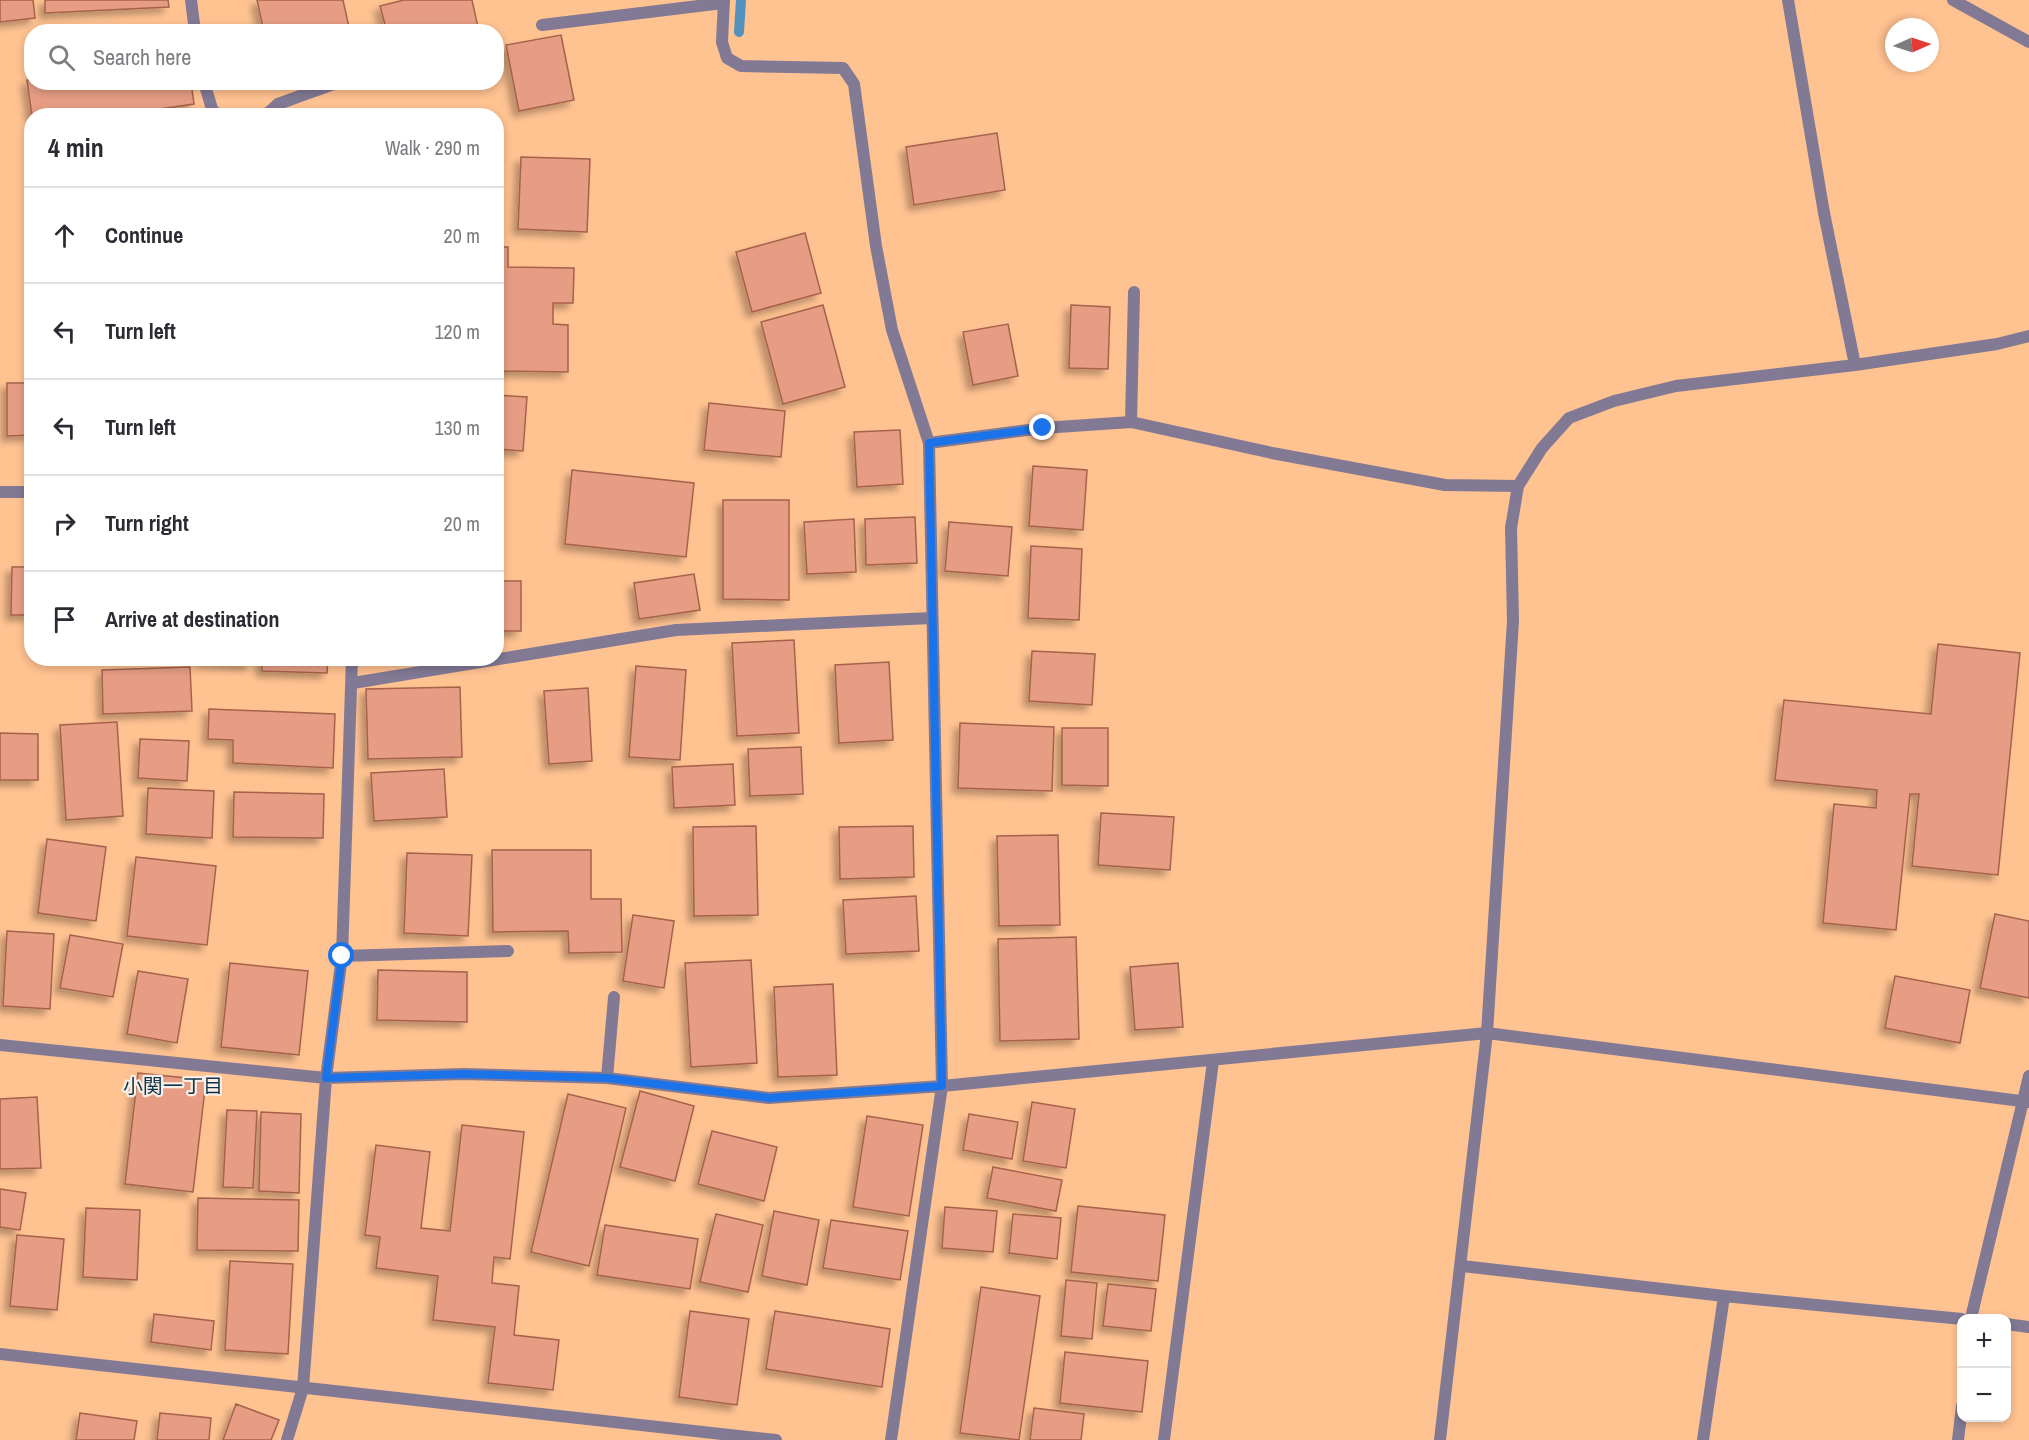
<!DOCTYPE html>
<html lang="en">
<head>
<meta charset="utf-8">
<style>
	body { margin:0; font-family:"Archivo Narrow","Noto Sans JP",sans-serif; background:#f7f7f7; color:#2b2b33 }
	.controls { position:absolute; right:18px; bottom:18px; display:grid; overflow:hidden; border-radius:12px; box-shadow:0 3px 9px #0003 }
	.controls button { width:54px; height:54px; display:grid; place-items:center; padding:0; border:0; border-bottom:2px solid #e1e1e2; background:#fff; color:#2b2b33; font:30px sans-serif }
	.compass { position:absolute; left:1885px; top:18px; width:54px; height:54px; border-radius:50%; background:#fff; box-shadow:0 3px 9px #0003; rotate:87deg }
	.stop { position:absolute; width:18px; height:18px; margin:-14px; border:4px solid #1a73e8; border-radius:50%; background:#fff }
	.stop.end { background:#1a73e8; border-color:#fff; box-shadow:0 2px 6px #0008 }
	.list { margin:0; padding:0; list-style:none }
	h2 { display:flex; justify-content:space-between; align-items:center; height:78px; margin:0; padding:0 24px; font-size:26px }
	h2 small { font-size:20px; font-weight:400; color:#7c7c81 }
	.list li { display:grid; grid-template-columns:39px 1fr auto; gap:18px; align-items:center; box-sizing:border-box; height:96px; padding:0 24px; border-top:2px solid #e1e1e2 }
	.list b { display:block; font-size:22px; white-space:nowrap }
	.list em { font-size:20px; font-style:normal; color:#7c7c81 }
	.icon { flex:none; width:33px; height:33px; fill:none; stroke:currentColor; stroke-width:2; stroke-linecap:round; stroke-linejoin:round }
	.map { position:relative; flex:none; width:2029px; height:1440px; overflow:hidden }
	.search { position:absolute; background:#fff; box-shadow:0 3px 9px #0003; left:24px; top:24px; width:480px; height:66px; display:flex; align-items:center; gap:15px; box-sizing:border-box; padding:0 21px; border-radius:24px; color:#7c7c81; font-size:22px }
	.panel { position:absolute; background:#fff; box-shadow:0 3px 9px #0003; left:24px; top:108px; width:480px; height:558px; border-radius:24px }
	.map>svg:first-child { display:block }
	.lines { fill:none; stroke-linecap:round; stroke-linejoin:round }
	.stream { stroke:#5291bb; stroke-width:10 }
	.building { fill:#e69d84; stroke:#a6624b; stroke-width:1.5; filter:url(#shadow) }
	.lane { stroke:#827994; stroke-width:12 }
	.street { stroke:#827994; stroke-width:12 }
	.route { stroke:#1a73e8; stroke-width:8 }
	.labels { text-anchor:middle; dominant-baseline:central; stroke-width:4.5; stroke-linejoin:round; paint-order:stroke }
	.neighbourhood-label { font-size:20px; fill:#0c334b; stroke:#fbeee5 }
</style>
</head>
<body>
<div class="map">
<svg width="2029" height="1440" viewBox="0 0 2029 1440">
	<defs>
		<filter id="shadow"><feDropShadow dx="-5.5" dy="5.5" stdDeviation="3" flood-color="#0004"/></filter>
	</defs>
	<rect width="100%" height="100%" fill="#ffc291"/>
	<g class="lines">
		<path class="stream" d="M739 32 741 0"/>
	</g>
	<path class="building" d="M0 0H33L35 18 0 22Z
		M45 0H168L169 7 45 13Z
		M257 0H343L350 32H264Z
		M404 0H472L479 32H387L380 6Z
		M561 35 574 100 519 111 506 45Z
		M32 79V82H191L194 104 111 116H32L27 80Z
		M360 111 385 116H359Z
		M997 133 1005 190 914 205 906 147Z
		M521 157 590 159 587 232 518 229Z
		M805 233 821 293 752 312 736 252Z
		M496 247H508V267L574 268 573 303H553V324L568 325V372L496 371V325H500V294H496Z
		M823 305 845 387 783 404 761 322Z
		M1071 305 1110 307 1108 369 1069 368Z
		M1008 324 1018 376 973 385 963 332Z
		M7 383H32V435L7 436Z
		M496 395 527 397 523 451 496 449Z
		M709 403 785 411 781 457 704 450Z
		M900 430 903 484 857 487 854 432Z
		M1033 466 1087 470 1083 530 1029 526Z
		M572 470 694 483 686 557 565 544Z
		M723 500H789V600L723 599Z
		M915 517 917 563 866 565 865 519Z
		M854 519 856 572 807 574 804 522Z
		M949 522 1012 527 1008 576 945 571Z
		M1031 546 1082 549 1079 620 1028 618Z
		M12 567H32V615H11Z
		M694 574 700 610 639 619 634 583Z
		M496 581H521V631H496Z
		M794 640 799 733 737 736 732 643Z
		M1938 644 2020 653 1998 875 1912 866 1919 794H1910L1896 930 1823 923 1834 804 1876 808 1877 790 1775 780 1784 700 1931 714Z
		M1032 651 1095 654 1092 705 1029 701Z
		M203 658H251L250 664 203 661Z
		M262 658H328L327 673 262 671Z
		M889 662 893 740 839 743 835 665Z
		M636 666 686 670 680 760 629 757Z
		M190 667 192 711 103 714 102 670Z
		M460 687 462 757 368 759 366 689Z
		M588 688 592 761 549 764 544 691Z
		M209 709 335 714 333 768 233 763V740L208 739Z
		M117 722 123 816 66 820 60 725Z
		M960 723 1054 727 1052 791 958 788Z
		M1062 728H1108V786L1062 785Z
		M0 733 38 734V780H0Z
		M140 739 189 741 187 781 138 778Z
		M801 747 803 794 750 796 748 749Z
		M733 764 735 805 674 808 672 767Z
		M444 769 447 817 374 821 371 773Z
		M148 788 214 791 212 838 146 834Z
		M234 792 324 794 323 838 233 837Z
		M1101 813 1174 817 1170 870 1098 865Z
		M756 826 758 915 694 916 693 827Z
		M913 826 914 877 840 879 839 827Z
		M1058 835 1060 925 999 926 997 836Z
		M47 839 106 847 96 921 38 913Z
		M492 850H591V899H621L622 952 569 953 568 931 493 932Z
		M407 853 472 855 468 936 404 933Z
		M136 857 216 866 207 945 127 936Z
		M916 896 919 951 846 954 843 900Z
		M1995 914 2029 921V998L1980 988Z
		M633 915 674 921 664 988 623 981Z
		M7 931 54 934 50 1009 3 1006Z
		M70 935 123 944 113 997 60 988Z
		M1076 937 1079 1039 1000 1041 998 939Z
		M751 960 757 1063 691 1067 685 963Z
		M230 963 308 971 299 1055 221 1047Z
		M1178 963 1183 1027 1135 1030 1130 967Z
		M378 970 467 972V1022L377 1020Z
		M138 971 188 979 177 1043 127 1034Z
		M1895 976 1970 990 1960 1043 1885 1028Z
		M833 984 837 1075 778 1077 774 987Z
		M138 1073 206 1080 193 1192 125 1184Z
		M640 1091 694 1106 675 1181 620 1167Z
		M568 1094 626 1108 589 1266 531 1252Z
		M37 1097 41 1168 0 1169V1099Z
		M1032 1102 1075 1109 1066 1168 1023 1161Z
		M227 1110 257 1111 253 1188 223 1187Z
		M261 1112 301 1114 299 1193 259 1191Z
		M969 1114 1018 1122 1012 1159 963 1150Z
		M867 1116 923 1125 909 1216 853 1207Z
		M462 1125 524 1132 510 1259 494 1257 492 1283 519 1286 514 1335 559 1340 553 1390 488 1383 495 1327 433 1320 438 1276 376 1268 380 1237 365 1235 376 1145 430 1152 421 1228 450 1231Z
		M712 1131 777 1147 764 1201 698 1184Z
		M993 1167 1062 1180 1056 1211 987 1198Z
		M0 1189 26 1193 20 1230 0 1227Z
		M198 1198 299 1200 298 1251 197 1250Z
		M1078 1206 1165 1215 1158 1281 1071 1272Z
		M945 1207 997 1211 993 1252 942 1248Z
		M86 1208 140 1210 137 1280 83 1277Z
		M774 1211 819 1220 807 1285 762 1276Z
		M716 1214 763 1225 748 1292 700 1282Z
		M1013 1214 1061 1218 1057 1259 1009 1253Z
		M831 1220 908 1231 900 1280 823 1268Z
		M605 1225 698 1239 690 1289 597 1275Z
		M17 1235 64 1239 57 1310 10 1306Z
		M230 1261 293 1264 288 1354 225 1350Z
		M1066 1280 1097 1283 1092 1339 1061 1336Z
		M1108 1284 1156 1289 1151 1331 1103 1326Z
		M981 1287 1040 1296 1019 1440 960 1433Z
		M690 1311 749 1319 737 1405 679 1397Z
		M775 1311 890 1329 882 1387 766 1369Z
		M154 1314 214 1321 211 1350 151 1342Z
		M1065 1352 1148 1361 1142 1412 1060 1403Z
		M236 1404 279 1420 271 1440H223Z
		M1034 1408 1084 1414 1081 1440H1030Z
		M80 1413 137 1421 134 1440H76Z
		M160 1413 211 1418 209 1440H157Z"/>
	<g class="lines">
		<path class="lane" d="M191 0 195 32
			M724 0 722 42 727 58 741 66 843 68 854 84 876 246 892 330 929 443 942 1086 891 1440
			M1788 0 1824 213 1855 365
			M1953 0 2029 42
			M542 25 723 3
			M204 82 212 109 218 116
			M265 116 278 104 339 82
			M1131 422 1134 292
			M0 492H32
			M353 683 676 630 931 618
			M342 956 508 951
			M0 1045 326 1078 464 1074 607 1078 769 1098 942 1086 1487 1033 2029 1102
			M607 1078 614 997
			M287 1440 303 1388 326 1078 342 956 352 658
			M1164 1440 1213 1061
			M1440 1440 1487 1033 1513 621 1511 528 1518 486 1542 448 1569 418 1614 401 1676 386 1855 365 1997 344 2029 336"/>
		<path class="street" d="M929 443 1043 428 1131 422 1272 453 1445 485 1518 486
			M1462 1266 1724 1296 1962 1319
			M1971 1318 2029 1076
			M2006 1324 2029 1327
			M0 1354 776 1440
			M1703 1440 1724 1296
			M1958 1440 1962 1406"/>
	</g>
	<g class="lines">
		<path class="route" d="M342 956 326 1078 464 1074 607 1078 770 1098 942 1086 929 443 1043 428"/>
	</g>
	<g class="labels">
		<g class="neighbourhood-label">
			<text x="173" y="1085">小関一丁目</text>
		</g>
	</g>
</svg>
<div class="controls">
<button>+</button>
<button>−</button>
</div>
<svg class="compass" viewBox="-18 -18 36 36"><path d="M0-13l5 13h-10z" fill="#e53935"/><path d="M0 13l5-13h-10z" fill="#7c7c81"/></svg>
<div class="stop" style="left:342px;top:956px"></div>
<div class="stop end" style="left:1043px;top:428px"></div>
<div class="search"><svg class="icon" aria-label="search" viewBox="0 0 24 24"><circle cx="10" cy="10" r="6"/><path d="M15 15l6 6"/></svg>Search here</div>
<section class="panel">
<h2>4 min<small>Walk · 290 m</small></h2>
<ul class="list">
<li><svg class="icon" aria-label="ahead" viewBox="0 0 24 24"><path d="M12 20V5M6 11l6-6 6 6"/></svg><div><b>Continue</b></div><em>20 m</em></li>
<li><svg class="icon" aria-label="left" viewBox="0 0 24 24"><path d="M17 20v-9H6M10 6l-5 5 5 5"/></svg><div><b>Turn left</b></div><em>120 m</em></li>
<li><svg class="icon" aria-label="left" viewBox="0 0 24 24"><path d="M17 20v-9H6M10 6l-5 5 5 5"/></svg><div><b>Turn left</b></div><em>130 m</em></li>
<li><svg class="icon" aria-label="right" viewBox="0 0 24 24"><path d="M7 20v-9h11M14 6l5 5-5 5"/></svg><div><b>Turn right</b></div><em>20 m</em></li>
<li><svg class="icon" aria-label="arrive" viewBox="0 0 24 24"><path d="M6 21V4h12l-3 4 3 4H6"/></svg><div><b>Arrive at destination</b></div></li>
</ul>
</section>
</div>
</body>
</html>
